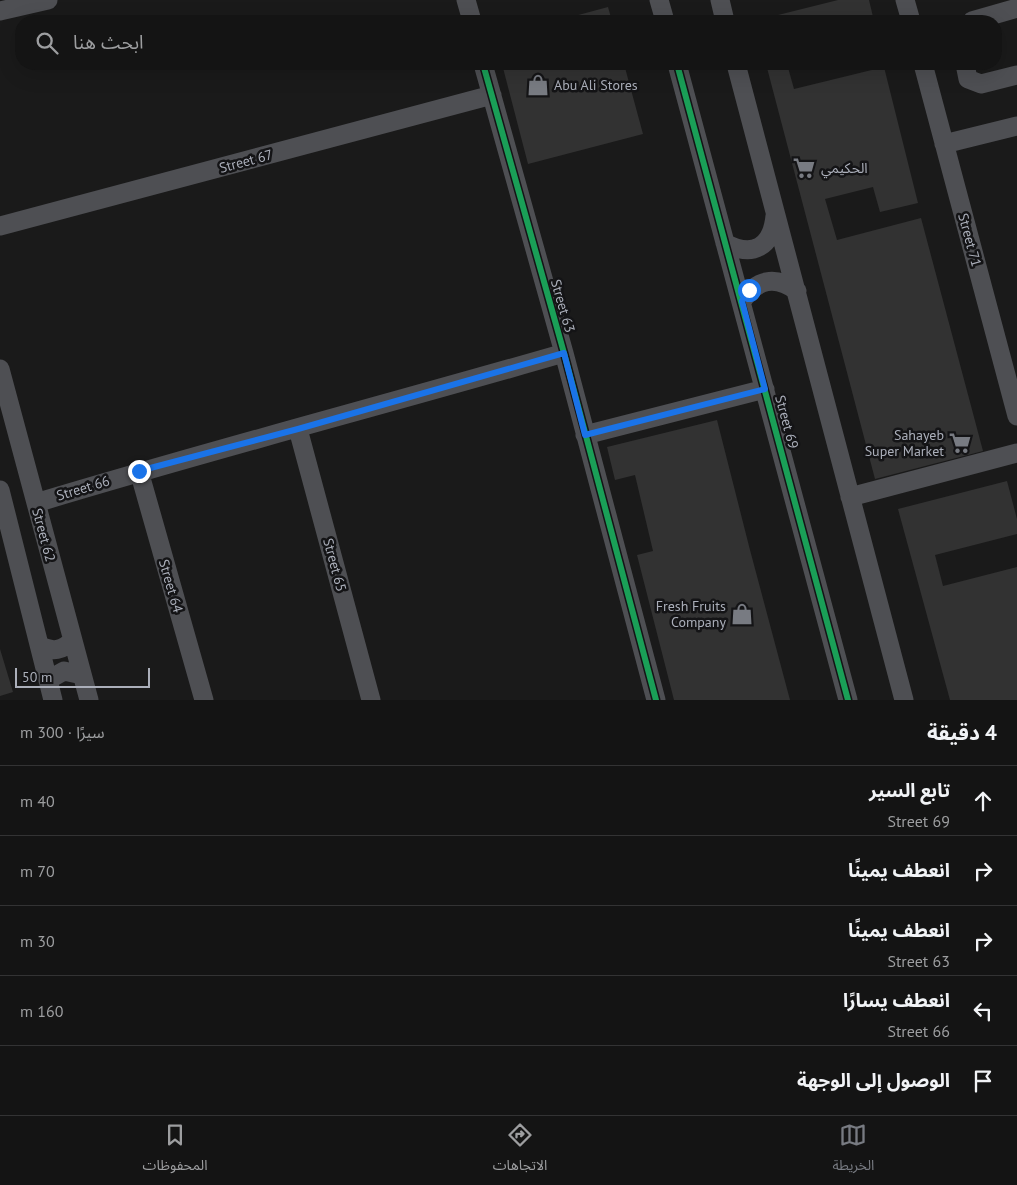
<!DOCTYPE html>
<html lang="ar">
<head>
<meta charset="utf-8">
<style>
	body { margin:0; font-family:"PT Sans","Noto Sans Arabic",sans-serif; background:#212122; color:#f1f3f6; direction:rtl }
	.scale { position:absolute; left:15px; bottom:12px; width:135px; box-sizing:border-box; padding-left:5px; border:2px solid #abafba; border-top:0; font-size:14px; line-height:18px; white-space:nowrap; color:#abafba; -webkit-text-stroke:4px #141416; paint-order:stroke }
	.stop { position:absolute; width:15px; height:15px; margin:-11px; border:4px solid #1a73e8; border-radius:50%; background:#fff }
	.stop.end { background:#1a73e8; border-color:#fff; box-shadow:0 1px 5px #0008 }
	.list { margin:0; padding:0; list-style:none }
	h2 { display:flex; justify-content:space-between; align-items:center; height:65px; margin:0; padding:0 20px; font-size:21px }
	h2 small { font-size:16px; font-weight:400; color:#9d9ea0 }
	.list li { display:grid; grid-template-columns:32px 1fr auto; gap:15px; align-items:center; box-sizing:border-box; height:70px; padding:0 20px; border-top:1px solid #333334 }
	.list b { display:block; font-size:19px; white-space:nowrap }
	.list p { margin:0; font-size:16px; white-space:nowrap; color:#9d9ea0 }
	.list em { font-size:16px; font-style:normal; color:#9d9ea0 }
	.icon { flex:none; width:28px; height:28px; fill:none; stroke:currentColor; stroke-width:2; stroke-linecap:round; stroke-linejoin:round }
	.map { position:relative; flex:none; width:1017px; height:700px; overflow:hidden; direction:ltr }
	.search { position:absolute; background:#141414; box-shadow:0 5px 20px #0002; left:15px; right:15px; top:15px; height:55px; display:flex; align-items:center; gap:12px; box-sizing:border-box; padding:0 18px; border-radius:20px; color:#9d9ea0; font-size:19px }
	.sheet { height:415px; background:#141414 }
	nav { display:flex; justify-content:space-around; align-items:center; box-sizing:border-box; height:70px; border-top:1px solid #333334; background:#141414; font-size:14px; color:#9d9ea0 }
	nav a { display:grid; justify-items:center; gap:2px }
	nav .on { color:#787b82 }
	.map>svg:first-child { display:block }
	.building { fill:#323232 }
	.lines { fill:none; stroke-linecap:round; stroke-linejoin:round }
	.minor { stroke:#4e4f53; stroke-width:19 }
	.cycleway-casing { stroke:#141416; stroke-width:9 }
	.cycleway { stroke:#1a9f57; stroke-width:6 }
	.route { stroke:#1a73e8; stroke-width:6 }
	.labels { text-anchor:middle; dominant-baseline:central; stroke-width:5; stroke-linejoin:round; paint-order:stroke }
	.poi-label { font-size:14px; fill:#abafba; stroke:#141416; text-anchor:start }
	.street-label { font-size:14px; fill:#abafba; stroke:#141416 }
</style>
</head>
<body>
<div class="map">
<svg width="1017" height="700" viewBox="0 0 1017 700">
	<rect width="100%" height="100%" fill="#1a1a1a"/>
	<path class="building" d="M838 0H869L874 21H754Z
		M608 7 612 21H556Z
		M502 64H624L643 134 528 164Z
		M766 64H787L794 89 884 67 918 203 880 212 873 187 825 199 837 240 921 218 983 451 875 479Z
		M717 420 750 550 790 700H674L637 555 653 551 635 475 615 480 607 447Z
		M1007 481 1017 519V534L935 555 943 586 1017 567V700H950L898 509Z
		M0 649 13 692 0 696Z"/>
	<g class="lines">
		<path class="minor" d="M466 0 472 21
			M659 0 665 21
			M720 0 725 21
			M905 0 911 21
			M0 11 48 0
			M972 21 1017 8
			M483 64 564 353 656 700
			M677 64 848 700
			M736 64 904 700
			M923 64 1017 416
			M965 64 968 79 981 84 1017 75
			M944 144 1017 126
			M0 226 492 95
			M725 243C753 258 772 247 775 216
			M742 301C757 279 775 275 797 291
			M0 369 89 700
			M298 429 371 700
			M585 435 765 389
			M139 471 204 700
			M0 490 53 700
			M850 497 1017 453
			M36 503C211 450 388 404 564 353
			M40 646C53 652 62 651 73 640
			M48 680 64 671 82 675"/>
		<g class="cycleway-casing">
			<path id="cycleway" d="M483 64 564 353 656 700
				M677 64 848 700"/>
		</g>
		<use href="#cycleway" class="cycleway"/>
	</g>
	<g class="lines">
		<path class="route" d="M139 471 298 429 564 353 585 435 765 389 742 301 749 290"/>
	</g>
	<defs>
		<g id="shop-bare" transform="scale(1.725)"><path d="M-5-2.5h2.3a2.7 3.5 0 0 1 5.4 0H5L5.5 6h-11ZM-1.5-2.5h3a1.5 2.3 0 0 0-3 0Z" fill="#787b82" stroke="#141416" stroke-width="2.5" paint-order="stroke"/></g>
		<g id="supermarket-bare" transform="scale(1.725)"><path d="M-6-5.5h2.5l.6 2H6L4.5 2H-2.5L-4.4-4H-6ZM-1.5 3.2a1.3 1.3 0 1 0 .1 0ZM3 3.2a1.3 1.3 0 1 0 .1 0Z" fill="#787b82" stroke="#141416" stroke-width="2.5" paint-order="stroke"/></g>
	</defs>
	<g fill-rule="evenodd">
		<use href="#shop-bare" x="538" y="85"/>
		<use href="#supermarket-bare" x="804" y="168"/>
		<use href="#supermarket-bare" x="960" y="443"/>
		<use href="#shop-bare" x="742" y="614"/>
	</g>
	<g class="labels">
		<g class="poi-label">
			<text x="554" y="85">Abu Ali Stores</text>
			<text x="821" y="168">الحكيمي</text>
			<text x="944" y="435" text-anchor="end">Sahayeb<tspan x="944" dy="16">Super Market</tspan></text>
			<text x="726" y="606" text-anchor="end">Fresh Fruits<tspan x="726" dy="16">Company</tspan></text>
		</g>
		<g class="street-label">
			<text transform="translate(246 161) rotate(-15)">Street 67</text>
			<text transform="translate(970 240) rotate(75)">Street 71</text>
			<text transform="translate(563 306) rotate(74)">Street 63</text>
			<text transform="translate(787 422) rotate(75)">Street 69</text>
			<text transform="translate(83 488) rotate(-17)">Street 66</text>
			<text transform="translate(44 535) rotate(75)">Street 62</text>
			<text transform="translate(335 565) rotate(75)">Street 65</text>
			<text transform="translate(171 586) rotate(74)">Street 64</text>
		</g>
	</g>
</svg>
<div class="scale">50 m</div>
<div class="stop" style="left:749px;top:290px"></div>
<div class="stop end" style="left:139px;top:471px"></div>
<div class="search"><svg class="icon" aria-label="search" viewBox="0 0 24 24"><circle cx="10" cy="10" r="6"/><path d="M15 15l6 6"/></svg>ابحث هنا</div>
</div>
<section class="sheet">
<h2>4 دقيقة<small>سيرًا · 300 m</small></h2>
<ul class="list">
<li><svg class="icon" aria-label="ahead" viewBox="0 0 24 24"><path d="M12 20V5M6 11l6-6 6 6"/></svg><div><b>تابع السير</b><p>Street 69</p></div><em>40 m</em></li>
<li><svg class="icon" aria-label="right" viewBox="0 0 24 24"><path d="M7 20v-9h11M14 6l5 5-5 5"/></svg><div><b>انعطف يمينًا</b></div><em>70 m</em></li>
<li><svg class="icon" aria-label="right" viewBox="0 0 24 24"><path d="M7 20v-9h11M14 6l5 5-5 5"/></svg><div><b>انعطف يمينًا</b><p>Street 63</p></div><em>30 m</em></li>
<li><svg class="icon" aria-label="left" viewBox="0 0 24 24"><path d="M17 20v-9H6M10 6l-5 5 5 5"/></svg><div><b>انعطف يسارًا</b><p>Street 66</p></div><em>160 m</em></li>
<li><svg class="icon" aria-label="arrive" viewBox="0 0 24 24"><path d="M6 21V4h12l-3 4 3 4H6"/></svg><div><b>الوصول إلى الوجهة</b></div></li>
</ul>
</section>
<nav>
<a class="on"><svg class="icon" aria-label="map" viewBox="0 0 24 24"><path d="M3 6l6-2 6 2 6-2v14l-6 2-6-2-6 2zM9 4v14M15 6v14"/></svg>الخريطة</a>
<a><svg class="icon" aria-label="directions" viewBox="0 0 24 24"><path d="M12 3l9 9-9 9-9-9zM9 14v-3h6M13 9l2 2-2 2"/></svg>الاتجاهات</a>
<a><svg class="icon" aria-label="saved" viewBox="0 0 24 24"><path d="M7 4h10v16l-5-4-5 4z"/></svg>المحفوظات</a>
</nav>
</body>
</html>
